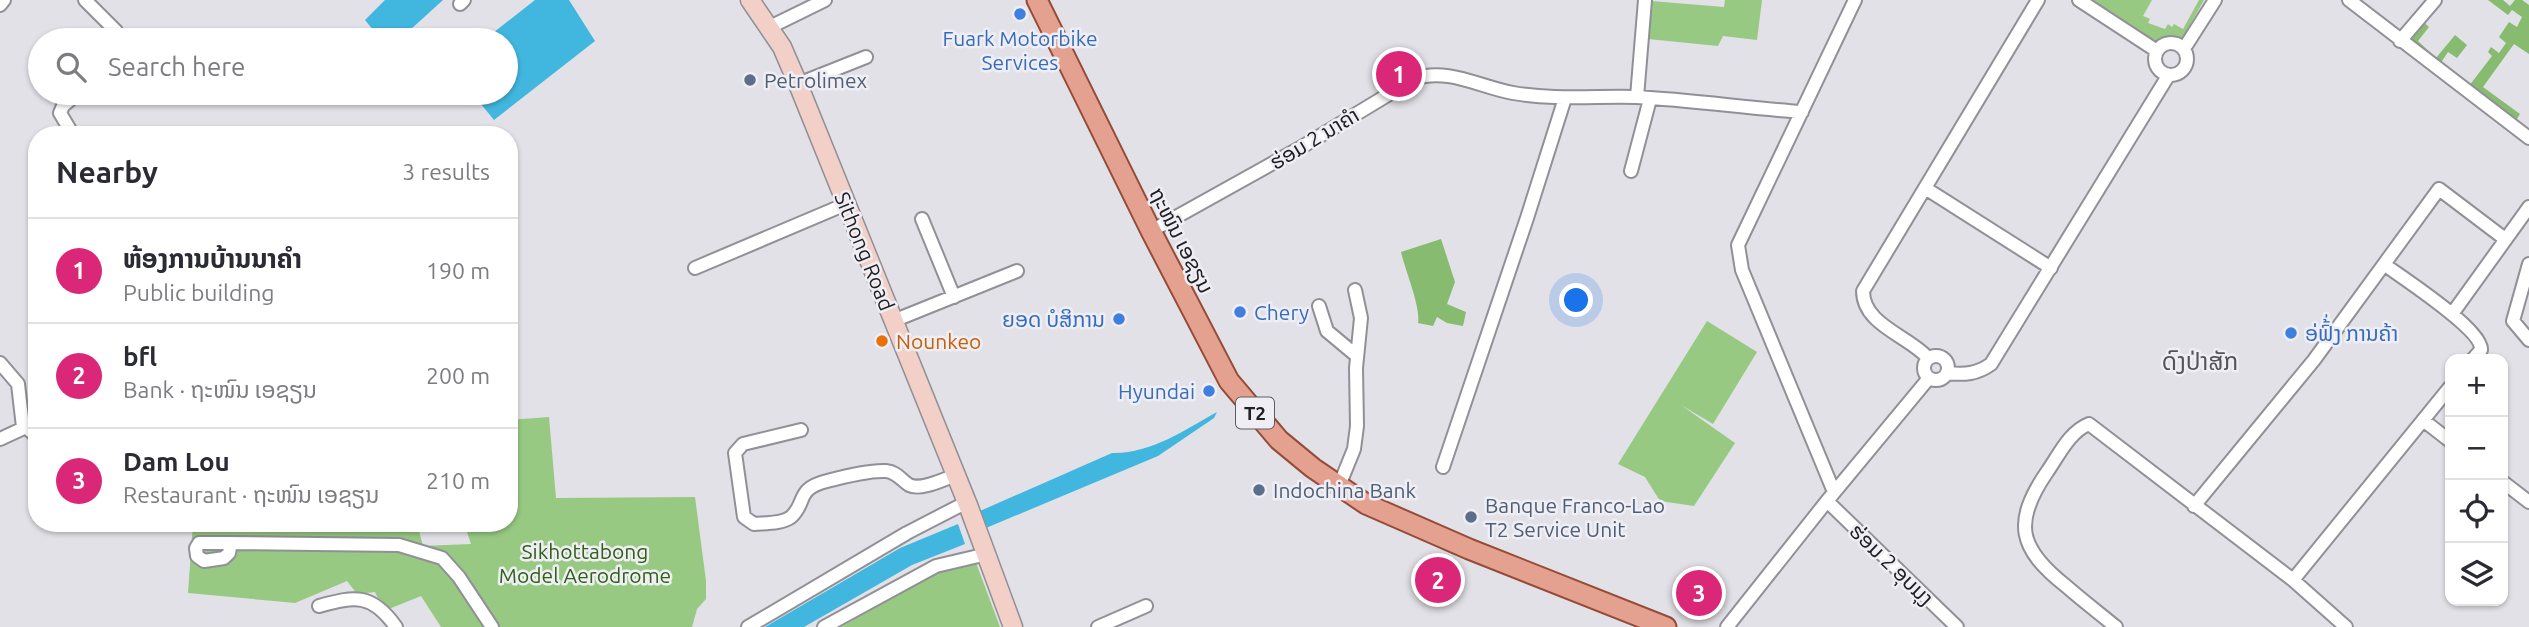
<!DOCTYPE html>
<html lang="en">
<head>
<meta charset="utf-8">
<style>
	body { margin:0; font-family:Ubuntu,"Noto Sans Lao",sans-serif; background:#f7f7f7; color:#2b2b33 }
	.controls { position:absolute; right:21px; bottom:21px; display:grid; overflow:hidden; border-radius:14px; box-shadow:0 2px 5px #0004 }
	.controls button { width:63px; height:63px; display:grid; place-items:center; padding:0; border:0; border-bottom:2px solid #e1e1e2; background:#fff; color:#2b2b33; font:35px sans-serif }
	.you { position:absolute; left:1577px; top:301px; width:24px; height:24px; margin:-18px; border:5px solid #fff; border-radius:50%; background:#1a73e8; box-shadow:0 0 0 10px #1a73e833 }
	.badge { display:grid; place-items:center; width:46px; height:46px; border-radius:50%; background:#db2777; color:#fff; font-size:23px; font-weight:700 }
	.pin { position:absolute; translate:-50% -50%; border:4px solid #fff; box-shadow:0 2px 7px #0006 }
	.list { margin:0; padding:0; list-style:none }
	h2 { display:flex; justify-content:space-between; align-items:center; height:91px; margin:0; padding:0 28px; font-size:30px }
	h2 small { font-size:23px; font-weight:400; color:#7c7c81 }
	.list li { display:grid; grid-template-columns:46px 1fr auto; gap:21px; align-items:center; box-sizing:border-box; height:105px; padding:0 28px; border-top:2px solid #e1e1e2 }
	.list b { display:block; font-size:26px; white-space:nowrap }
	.list p { margin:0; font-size:23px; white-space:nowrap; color:#7c7c81 }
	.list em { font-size:23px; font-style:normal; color:#7c7c81 }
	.icon { flex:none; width:38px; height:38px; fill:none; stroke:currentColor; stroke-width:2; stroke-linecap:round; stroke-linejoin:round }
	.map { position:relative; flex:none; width:2529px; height:627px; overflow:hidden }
	.search { position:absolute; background:#fff; box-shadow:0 2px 5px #0004; left:28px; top:28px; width:490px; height:77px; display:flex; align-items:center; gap:18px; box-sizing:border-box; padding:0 24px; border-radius:38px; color:#7c7c81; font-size:26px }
	.panel { position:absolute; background:#fff; box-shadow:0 2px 5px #0004; left:28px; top:126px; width:490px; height:406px; border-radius:28px }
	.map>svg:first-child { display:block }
	.green { fill:#97c982 }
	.forest { fill:#87bb70 }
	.water { fill:#41b6de }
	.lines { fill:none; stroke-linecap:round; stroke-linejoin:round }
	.minor-casing { stroke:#909096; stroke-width:16 }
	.secondary-casing { stroke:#909096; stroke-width:21 }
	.primary-casing { stroke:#944c39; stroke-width:23 }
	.minor { stroke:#fff; stroke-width:12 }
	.secondary { stroke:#f2d0c7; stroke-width:18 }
	.primary { stroke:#e5a18f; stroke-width:19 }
	.shop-dot { fill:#3f7fe0; stroke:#efeef5; stroke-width:2.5 }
	.service-dot { fill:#5c6f8a; stroke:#efeef5; stroke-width:2.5 }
	.food-dot { fill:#e8710a; stroke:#efeef5; stroke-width:2.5 }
	.labels { text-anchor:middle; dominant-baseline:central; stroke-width:5; stroke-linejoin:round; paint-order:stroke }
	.shield { fill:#efeef5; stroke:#5e5e62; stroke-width:2 }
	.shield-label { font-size:19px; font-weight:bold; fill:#202023 }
	.shop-label { font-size:21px; fill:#366cbe; stroke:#efeef5; text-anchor:start }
	.service-label { font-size:21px; fill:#4e5e75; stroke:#efeef5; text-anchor:start }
	.street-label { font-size:21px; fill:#202023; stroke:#efeef5 }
	.food-label { font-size:21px; fill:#c56008; stroke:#efeef5; text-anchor:start }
	.park-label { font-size:21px; fill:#316116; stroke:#efeef5 }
	.quarter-label { font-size:24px; fill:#545459; stroke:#efeef5 }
</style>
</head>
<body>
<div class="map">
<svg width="2529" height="627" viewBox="0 0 2529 627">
	<rect width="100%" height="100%" fill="#e1e1e7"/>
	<path class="green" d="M1725 0H1762L1757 40 1723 36 1718 46 1648 39 1651 1 1724 7Z
		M2088 0H2152L2143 16 2150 19 2148 23 2165 29 2168 24 2172 27 2174 24 2183 29 2199 0H2204L2182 39 2172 37 2156 43Z
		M1707 321 1757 352 1713 424 1681 405 1735 443 1694 506 1660 501 1645 477 1618 464Z
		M549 417 556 498 695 497 706 581V599L697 609 692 627H441L421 596 384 611 375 592 357 594 347 581 295 603 188 593 193 523H417L423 546 471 544 464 523H509V420Z
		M975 560 1000 627H841L937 573Z"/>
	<path class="forest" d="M2488 0H2503L2510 6 2515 0H2522L2529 5V54L2514 44 2483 87 2520 114 2515 122 2469 86 2492 56 2488 52 2491 47 2499 53 2506 43 2499 37 2509 22 2517 27 2522 17 2512 10 2508 15Z
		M2416 15 2429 27 2418 41 2436 58 2455 35 2467 45 2457 58 2448 52 2440 64 2402 33Z
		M1441 239 1455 282 1447 304 1466 312 1463 326 1447 323 1437 317 1433 326 1418 323C1421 307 1405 270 1401 252Z"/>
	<path class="water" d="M385 0H443L399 40H381L365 20Z
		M535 0H569L595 41 494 120 472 93H506V40H484Z
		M1217 412 1214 418 1158 456 986 528 980 511 1112 453C1150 454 1185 430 1217 412Z
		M958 524 965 544 912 565 804 627H765L900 548Z"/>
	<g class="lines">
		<g class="minor-casing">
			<path id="minor" d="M85 0 116 31 120 40
				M2079 0 2157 51
				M2349 0 2529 138
				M460 4 464 0
				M0 5 4 0
				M770 27 825 0
				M2400 41 2435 0
				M2155 59a16 16 0 1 1 32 0a16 16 0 1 1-32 0Z
				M2183 48 2187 44 2215 0
				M798 84 866 57
				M1637 97 1645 0
				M73 135 60 113 63 106 78 93
				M1631 171 1650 99
				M1925 188 2051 268
				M922 219 954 297
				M1151 231 1300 148 1414 79C1447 67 1480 87 1513 93 1553 100 1595 96 1636 97 1691 100 1747 108 1802 112
				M2529 264 2513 321 2529 340
				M2385 265C2403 278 2483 330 2481 350L2473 359
				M695 268 846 204
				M1319 306 1327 331 1357 356
				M2452 314 2529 207
				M893 321 1017 271
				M1924 368a12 12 0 1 1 24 0a12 12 0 1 1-24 0Z
				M1928 358C1909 336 1863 325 1863 291L2038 0
				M0 363 18 384 23 427
				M1947 373C1965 375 1977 374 1991 364L2168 76
				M2423 420 2450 441
				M801 430 743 444 735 453 744 517 754 524C765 523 782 524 791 517 807 503 795 489 827 481 842 477 871 470 886 471 897 472 901 480 909 485 921 491 944 479 956 475
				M0 439 26 427 37 437
				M1443 467 1527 218 1565 98
				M2503 482 2529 502
				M1339 486 1354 449 1357 426 1356 368 1361 318 1355 290
				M1834 492 1742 270 1738 245 1855 0
				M1827 501 1957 627
				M2194 506 2314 360 2439 189 2505 239
				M231 543 229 553 224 558 204 561 197 556 196 548 199 543H224L399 545 442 558 459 577 492 627
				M2293 580 2450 387
				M319 606C355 596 372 593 396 627
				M748 627 907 533 967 502
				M824 627 936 566 987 554
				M1098 627 1146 606
				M1727 627 1827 501 1929 378
				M2116 627C2099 613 2082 600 2066 586 2019 549 2012 523 2047 472 2059 455 2069 432 2089 424L2293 580 2346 627"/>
		</g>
		<g class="secondary-casing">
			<path id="secondary" d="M750 0 782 47 798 84 968 505 1013 627"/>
		</g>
		<g class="primary-casing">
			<path id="primary" d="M1037 0 1151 231 1229 381 1279 440 1313 468 1366 504 1469 549 1666 627"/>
		</g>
		<use href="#minor" class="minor"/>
		<use href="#secondary" class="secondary"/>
		<use href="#primary" class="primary"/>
	</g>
	<g class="shop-dot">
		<circle cx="1020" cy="14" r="7"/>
		<circle cx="1240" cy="312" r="7"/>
		<circle cx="1119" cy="319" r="7"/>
		<circle cx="2291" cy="333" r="7"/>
		<circle cx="1209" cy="391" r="7"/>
	</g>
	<g class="service-dot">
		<circle cx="750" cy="80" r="7"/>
		<circle cx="1259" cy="490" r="7"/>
		<circle cx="1471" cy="517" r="7"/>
	</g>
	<circle class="food-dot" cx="882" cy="341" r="7"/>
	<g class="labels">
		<rect class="shield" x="1236" y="397.5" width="38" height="31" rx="5"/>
		<g class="shield-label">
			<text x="1255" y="413">T2</text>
		</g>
		<g class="shop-label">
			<text x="1020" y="38" text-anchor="middle">Fuark Motorbike<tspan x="1020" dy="24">Services</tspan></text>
			<text x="1254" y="312">Chery</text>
			<text x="1105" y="319" text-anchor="end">ຍອດ ບໍສິການ</text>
			<text x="2305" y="333">ອ່ຟົ້່ງ ການຄ້າ</text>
			<text x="1195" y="391" text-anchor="end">Hyundai</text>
		</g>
		<g class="service-label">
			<text x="764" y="80">Petrolimex</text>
			<text x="1273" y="490">Indochina Bank</text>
			<text x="1485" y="505">Banque Franco-Lao<tspan x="1485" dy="24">T2 Service Unit</tspan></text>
		</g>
		<g class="street-label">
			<text transform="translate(1314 138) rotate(-31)">ຮ່ອມ 2 ນາຄຳ</text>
			<text transform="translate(1182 240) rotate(63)">ຖະໜົນ ເອຊຽນ</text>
			<text transform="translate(865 251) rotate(68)">Sithong Road</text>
			<text transform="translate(1892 564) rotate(44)">ຮ່ອມ 2 ອຸບມຸງ</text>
		</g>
		<g class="food-label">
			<text x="896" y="341">Nounkeo</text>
		</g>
		<g class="park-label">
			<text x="585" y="551">Sikhottabong<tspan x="585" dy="24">Model Aerodrome</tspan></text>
		</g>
		<g class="quarter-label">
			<text x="2200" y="361">ດົງປ່າສັກ</text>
		</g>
	</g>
</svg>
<div class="controls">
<button>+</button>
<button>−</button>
<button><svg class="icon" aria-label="locate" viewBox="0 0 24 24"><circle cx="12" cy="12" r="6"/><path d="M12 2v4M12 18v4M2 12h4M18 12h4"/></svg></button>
<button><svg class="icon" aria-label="layers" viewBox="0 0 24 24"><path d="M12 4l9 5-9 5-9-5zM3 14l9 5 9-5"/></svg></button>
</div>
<div class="you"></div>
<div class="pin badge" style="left:1399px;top:74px">1</div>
<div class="pin badge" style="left:1438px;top:580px">2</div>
<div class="pin badge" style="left:1699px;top:593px">3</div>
<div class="search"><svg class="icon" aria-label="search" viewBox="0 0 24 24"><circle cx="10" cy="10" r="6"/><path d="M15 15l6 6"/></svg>Search here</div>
<section class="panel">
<h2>Nearby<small>3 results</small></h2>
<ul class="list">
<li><span class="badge">1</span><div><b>ຫ້ອງການບ້ານນາຄໍາ</b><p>Public building</p></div><em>190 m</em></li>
<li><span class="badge">2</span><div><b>bfl</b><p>Bank · ຖະໜົນ ເອຊຽນ</p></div><em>200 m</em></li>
<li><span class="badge">3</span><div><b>Dam Lou</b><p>Restaurant · ຖະໜົນ ເອຊຽນ</p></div><em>210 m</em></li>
</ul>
</section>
</div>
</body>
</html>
